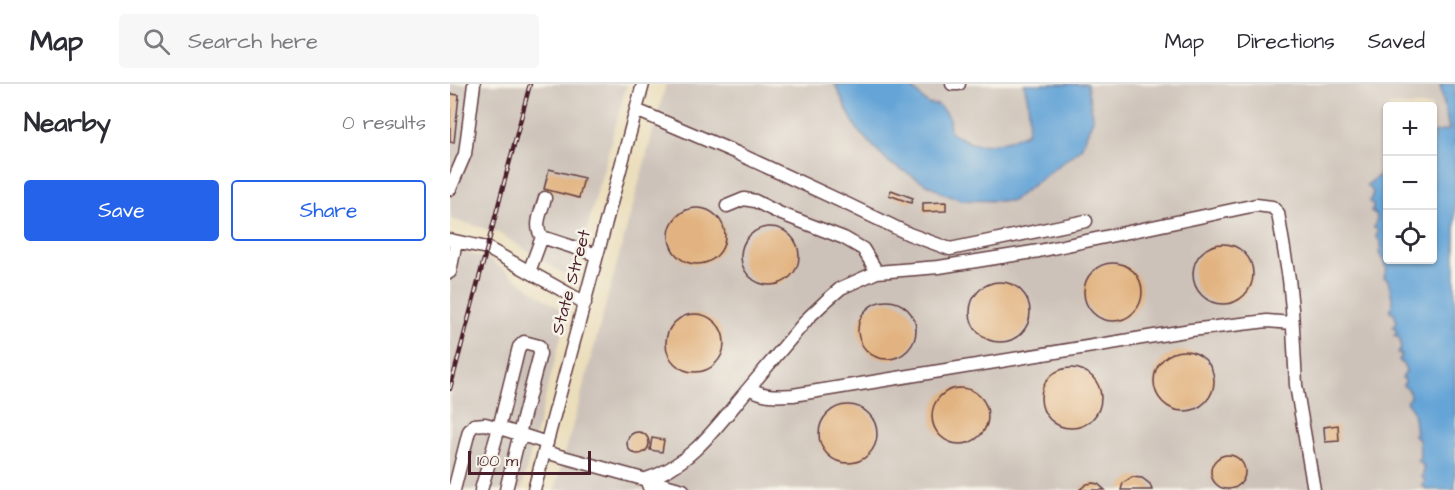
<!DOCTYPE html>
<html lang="en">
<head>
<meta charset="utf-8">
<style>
	body { margin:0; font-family:"Architects Daughter",sans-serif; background:#f7f7f7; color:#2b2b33 }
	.controls { position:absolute; right:18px; top:18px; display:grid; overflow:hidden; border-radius:6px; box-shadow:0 2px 4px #0004 }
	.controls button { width:54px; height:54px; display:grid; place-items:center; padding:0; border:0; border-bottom:2px solid #e1e1e2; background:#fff; color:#2b2b33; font:30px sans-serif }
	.scale { position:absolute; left:18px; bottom:15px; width:123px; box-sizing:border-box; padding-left:6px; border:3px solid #4a1f2b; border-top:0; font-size:16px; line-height:21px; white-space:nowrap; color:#4a1f2b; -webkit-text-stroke:4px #f7f3e8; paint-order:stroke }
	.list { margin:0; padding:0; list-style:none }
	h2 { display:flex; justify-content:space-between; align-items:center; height:78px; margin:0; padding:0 24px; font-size:26px }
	h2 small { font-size:20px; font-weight:400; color:#7c7c81 }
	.actions { display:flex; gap:12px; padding:18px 24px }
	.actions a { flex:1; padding:14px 0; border:2px solid #2563eb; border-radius:6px; text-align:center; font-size:21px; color:#2563eb }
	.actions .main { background:#2563eb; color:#fff }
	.icon { flex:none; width:33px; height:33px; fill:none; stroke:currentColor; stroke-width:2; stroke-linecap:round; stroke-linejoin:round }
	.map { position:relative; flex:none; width:1005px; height:406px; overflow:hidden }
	header { display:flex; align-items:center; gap:36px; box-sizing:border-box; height:84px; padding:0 30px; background:#fff; border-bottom:2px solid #e1e1e2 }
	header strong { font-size:28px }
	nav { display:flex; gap:33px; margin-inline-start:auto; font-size:21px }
	.search { width:420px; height:54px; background:#f7f7f7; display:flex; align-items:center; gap:15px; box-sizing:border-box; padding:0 21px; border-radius:6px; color:#7c7c81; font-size:22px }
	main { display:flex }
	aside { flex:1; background:#fff }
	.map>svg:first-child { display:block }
	.industrial { fill:#cdc2b9 }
	.water { fill:#65a4d7; stroke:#586281; stroke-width:1.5 }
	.building { fill:#e2b380 }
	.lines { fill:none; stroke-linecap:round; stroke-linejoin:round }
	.minor-casing { stroke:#623c41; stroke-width:15 }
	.minor { stroke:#fff; stroke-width:12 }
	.rail-casing { stroke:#4a1f2b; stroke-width:4.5 }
	.rail { stroke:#f7f3e8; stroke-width:2; stroke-dasharray:7; stroke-linecap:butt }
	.labels { text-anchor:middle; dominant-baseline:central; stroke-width:5; stroke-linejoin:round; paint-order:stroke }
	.street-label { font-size:18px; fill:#4a1f2b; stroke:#f7f3e8 }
</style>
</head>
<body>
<header>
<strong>Map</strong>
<div class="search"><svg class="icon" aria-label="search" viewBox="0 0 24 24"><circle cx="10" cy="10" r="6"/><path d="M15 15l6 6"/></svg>Search here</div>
<nav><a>Map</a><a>Directions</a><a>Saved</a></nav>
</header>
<main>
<aside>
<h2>Nearby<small>0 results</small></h2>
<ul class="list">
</ul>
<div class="actions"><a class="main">Save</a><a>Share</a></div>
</aside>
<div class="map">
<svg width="1005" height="406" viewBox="0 0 1005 406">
	<rect width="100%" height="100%" fill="#f7f3e8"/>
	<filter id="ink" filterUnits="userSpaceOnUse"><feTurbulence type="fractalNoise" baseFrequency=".0167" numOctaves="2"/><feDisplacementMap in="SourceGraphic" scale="12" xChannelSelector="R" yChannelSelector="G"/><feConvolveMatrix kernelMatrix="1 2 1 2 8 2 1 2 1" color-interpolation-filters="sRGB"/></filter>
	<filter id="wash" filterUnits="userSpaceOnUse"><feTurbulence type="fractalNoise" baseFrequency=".008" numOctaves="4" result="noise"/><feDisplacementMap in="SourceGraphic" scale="24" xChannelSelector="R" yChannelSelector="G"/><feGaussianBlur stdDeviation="1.35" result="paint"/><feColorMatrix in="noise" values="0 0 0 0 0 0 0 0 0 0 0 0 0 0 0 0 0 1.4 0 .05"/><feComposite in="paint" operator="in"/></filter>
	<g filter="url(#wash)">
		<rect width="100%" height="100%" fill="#ebdebc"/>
		<path class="industrial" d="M0 0H177L123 195 47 148 0 135Z
			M216 0H385L400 32 409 48 469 96 488 106 493 110 505 113 511 116 561 117 643 35 637 0H990L999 46 983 49 982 22H938L937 62 935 65 937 85 917 102 921 105 923 108 920 117 923 120 927 134 928 149 926 152 930 156 932 161 933 179 937 185 936 190 941 211 942 224 940 227 945 230 947 252 950 255 951 273 956 288 953 294H955L956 302 959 306 960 313 958 316 963 330 966 348 969 360 968 364 970 374 974 383 977 406H105Z
			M458 0H574L579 16V40L577 49 566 54 544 60H524L500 48 499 33 488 21 478 20Z
			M0 163 40 176 117 230 71 406H0Z"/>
		<path class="water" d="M385 0H458L478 20 488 21 499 33 500 48C507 52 514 56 521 59 537 64 562 56 577 49 581 32 579 17 574 0H637L643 35 631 64 562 117 511 116C503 112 495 112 488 106L441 80 409 48 400 32Z
			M990 0H1005V406H977L972 401 976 397 972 393C975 386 975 380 967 376L970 374 969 355 964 351 966 348C964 338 965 324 956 318L960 313 959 306 953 301 955 298V295L952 294 956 288 955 283 949 276 951 273V270L948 269 951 264 950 255 947 252 944 251 947 247 943 243 946 239 945 230 940 227C945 218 940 205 938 196L934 193 937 185C934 180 933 174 929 169 933 162 931 158 926 152L928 149 927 145 924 144 927 134 926 130 921 127 923 125V120L920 118 923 108 921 105 916 102 937 85 938 176H982L983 49 999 46Z"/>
		<g id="blocks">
			<path class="building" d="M0 10 9 11 4 59 0 58Z
				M99 85 134 94 129 114 94 105Z
				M441 106 463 114 461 119 439 111Z
				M496 118V127L473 128V119Z
				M219 152a28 28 0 1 1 56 0a28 28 0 1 1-56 0Z
				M291 172a29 29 0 1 1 58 0a29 29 0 1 1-58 0Z
				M743 190a30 30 0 1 1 60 0a30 30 0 1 1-60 0Z
				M634 208a29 29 0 1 1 58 0a29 29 0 1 1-58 0Z
				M520 228a30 30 0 1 1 60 0a30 30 0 1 1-60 0Z
				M408 246a29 29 0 1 1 58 0a29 29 0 1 1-58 0Z
				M216 259a29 29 0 1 1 58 0a29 29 0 1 1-58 0Z
				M704 297a30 30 0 1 1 60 0a30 30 0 1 1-60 0Z
				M591 314a30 30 0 1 1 60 0a30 30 0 1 1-60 0Z
				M482 332a28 28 0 1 1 56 0a28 28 0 1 1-56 0Z
				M369 350a29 29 0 1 1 58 0a29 29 0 1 1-58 0Z
				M888 341 889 357 875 358 874 343Z
				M177 359a11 11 0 1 1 22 0a11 11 0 1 1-22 0Z
				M202 354 214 356 212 368 200 366Z
				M761 388a17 17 0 1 1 34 0a17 17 0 1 1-34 0Z
				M682 393 692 394 700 400 702 406H671L673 399Z
				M643 399 648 400 655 406H629L637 400Z"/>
		</g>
	</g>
	<g filter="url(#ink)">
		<use href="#blocks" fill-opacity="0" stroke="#623c41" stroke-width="1.5"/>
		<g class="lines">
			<g class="minor-casing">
				<path id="minor" d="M502 0H509
					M186 26 287 69 399 121 459 150 500 165 636 137
					M0 105 15 70 24 0
					M95 114C92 126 83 142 92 153L147 171
					M277 122 294 115 305 117 329 129 394 154 413 165 427 188
					M0 156 37 164 135 219
					M0 188 6 158
					M79 188 92 153
					M299 304C315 313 325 312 343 311L741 246 817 237 842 239
					M49 344 69 263 74 258 89 262 90 270 69 350
					M95 368 233 406
					M4 406 19 347 24 341 35 340 53 345
					M31 406 48 347 53 345 97 359
					M56 406 68 357 76 352
					M84 406 193 0
					M200 406 196 395C241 382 270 338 299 304 319 280 339 257 359 233L377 216 391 204 427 188 489 183 589 167 806 121 822 123 828 129 839 195 842 225 846 301 864 406"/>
			</g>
			<use href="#minor" class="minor"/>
			<g class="rail-casing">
				<path id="rail" d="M0 305 80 0"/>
			</g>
			<use href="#rail" class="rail"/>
		</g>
	</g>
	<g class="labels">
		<g class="street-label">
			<text transform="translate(121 198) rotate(-75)">State Street</text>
		</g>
	</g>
</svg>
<div class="controls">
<button>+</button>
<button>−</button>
<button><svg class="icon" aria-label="locate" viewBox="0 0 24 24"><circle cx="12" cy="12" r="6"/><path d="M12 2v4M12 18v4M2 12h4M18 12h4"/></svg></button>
</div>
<div class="scale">100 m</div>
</div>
</main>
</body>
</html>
